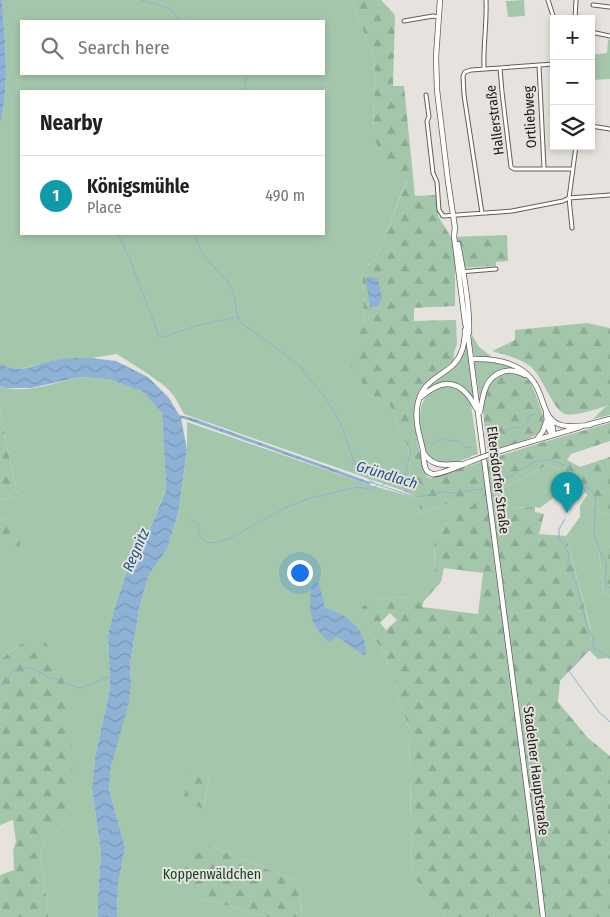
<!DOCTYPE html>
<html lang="en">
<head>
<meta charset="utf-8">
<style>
	body { margin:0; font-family:"Fira Sans Condensed",sans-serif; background:#f6f6f6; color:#222 }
	.controls { position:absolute; right:15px; top:15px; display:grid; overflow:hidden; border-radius:0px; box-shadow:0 2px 8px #0003 }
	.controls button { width:45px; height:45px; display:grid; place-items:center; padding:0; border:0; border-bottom:1px solid #e0e0e0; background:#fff; color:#222; font:25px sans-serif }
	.you { position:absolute; left:299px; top:572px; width:18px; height:18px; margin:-12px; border:4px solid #fff; border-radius:50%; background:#1a73e8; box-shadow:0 0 0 8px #1a73e833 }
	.badge { display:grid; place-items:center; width:32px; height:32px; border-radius:50%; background:#8d5c06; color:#fff; font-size:16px; font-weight:700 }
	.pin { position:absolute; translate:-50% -41px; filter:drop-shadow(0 1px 2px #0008) }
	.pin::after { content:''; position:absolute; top:26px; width:18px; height:15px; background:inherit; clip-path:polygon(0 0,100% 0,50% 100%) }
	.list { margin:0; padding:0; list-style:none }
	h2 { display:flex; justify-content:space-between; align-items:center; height:65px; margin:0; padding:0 20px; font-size:21px }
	h2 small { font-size:16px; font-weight:400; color:#767676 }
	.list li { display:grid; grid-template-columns:32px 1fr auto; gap:15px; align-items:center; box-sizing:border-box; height:80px; padding:0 20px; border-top:1px solid #e0e0e0 }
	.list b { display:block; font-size:19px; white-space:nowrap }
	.list p { margin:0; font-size:16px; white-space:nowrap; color:#767676 }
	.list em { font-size:16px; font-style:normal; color:#767676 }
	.icon { flex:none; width:28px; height:28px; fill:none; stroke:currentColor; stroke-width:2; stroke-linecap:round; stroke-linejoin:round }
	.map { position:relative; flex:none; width:610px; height:917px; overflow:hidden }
	.search { position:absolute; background:#fff; box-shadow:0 2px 8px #0003; left:20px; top:20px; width:305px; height:55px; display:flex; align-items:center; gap:12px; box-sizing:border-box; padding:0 18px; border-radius:0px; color:#767676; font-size:19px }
	.panel { position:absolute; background:#fff; box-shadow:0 2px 8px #0003; left:20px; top:90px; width:305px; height:145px; border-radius:0px }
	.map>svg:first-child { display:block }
	.green { fill:#a4c7ac; fill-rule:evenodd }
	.forest { fill:url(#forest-firs); fill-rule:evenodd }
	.water { fill:url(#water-waves) }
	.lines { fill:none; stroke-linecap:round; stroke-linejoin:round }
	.stream { stroke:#8db2d5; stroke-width:1 }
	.street-casing { stroke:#625f5b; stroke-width:5 }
	.secondary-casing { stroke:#625f5b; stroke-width:6 }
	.street { stroke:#fff; stroke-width:3 }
	.secondary { stroke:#fff; stroke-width:4.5 }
	.secondary-bridge-casing { stroke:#625f5b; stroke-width:6; stroke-linecap:butt }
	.secondary-bridge { stroke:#fff; stroke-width:4.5 }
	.labels { text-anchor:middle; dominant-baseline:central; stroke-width:4; stroke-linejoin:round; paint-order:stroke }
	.street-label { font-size:14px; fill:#1c1b19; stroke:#e6e2de }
	.park-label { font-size:14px; fill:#134526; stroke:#e6e2de }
	.water-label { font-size:15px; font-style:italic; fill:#1f5583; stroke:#e6e2de }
</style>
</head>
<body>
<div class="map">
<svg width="610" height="917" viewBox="0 0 610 917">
	<defs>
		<pattern id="forest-firs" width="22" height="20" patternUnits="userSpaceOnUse" patternTransform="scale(1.25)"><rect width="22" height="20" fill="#a4c7ac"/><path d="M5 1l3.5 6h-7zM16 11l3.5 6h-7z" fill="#8daa93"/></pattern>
		<pattern id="water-waves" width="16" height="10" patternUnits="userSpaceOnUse" patternTransform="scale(1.25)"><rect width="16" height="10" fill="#8db2d5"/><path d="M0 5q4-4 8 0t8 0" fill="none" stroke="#7998b6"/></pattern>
	</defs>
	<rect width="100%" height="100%" fill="#e6e2de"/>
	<path class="green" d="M2 0H351L353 3 375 62 373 135 398 164 407 180 375 260 362 269 364 319 351 365 371 396 389 404 408 447 410 472 404 491 184 414 174 396 166 387 148 374 117 354 91 358 57 360 25 368 14 370 5 367 0 363V125C10 85 5 41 2 0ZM21 21H324V74H21ZM21 91H324V234H21Z
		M524 0 525 16 508 17 506 1Z
		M610 39V79L591 80V55L607 53 608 41Z
		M472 335 479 347 492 357H479L474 355 471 339Z
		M466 337 474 398C461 383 444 377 427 389V388L452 368Z
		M474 361H495L512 367C509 368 504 369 500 370 486 375 481 388 480 401Z
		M79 377 109 379 143 392 162 413 166 489 149 531 136 550 128 568 114 610 108 635 110 688 95 757 92 788 101 853 98 894V917H48V908L40 854 45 841 68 820 21 644 0 660V549L5 546 12 521 0 518V500L17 496 0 411V386C25 395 54 383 79 377Z
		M449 386C460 390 466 395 471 405L478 454 471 456V457C460 461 444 467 433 460 425 456 424 448 422 440 417 416 418 388 449 386Z
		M610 405V415L593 419 605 407Z
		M187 422 370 485 420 499 419 514 458 500 477 498 472 506 465 507 434 537 435 570 410 597 376 599 362 626 383 649 409 728 412 875 445 917H302L300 883 199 841 190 846 196 897 268 917H117L118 885 125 847 109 789 111 767 131 683 130 664 140 604 149 575 167 549 178 514 187 450ZM319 584 325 607 333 612 343 616 363 655 345 641 336 637 330 643ZM197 765 201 772 210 776 203 809Z
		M549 464 576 480 540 508 535 507 505 508 497 497 498 491Z
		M587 495 603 516 610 514V546L599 552 603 592 610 596V659L607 658 598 659 589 650 592 636 590 626 566 536 580 517V506Z"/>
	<path class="forest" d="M351 0H381L395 15 393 86H404L415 196 437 195 438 216 451 237 507 235 508 261 496 262V266L455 268V306L414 308V321L456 320 457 344 454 352V360C443 370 430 376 421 387 417 394 414 401 414 409 413 424 421 464 427 477L430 478 434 477 540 443 610 423V441L571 454 567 460 580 467 610 457V514L603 516 576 480 549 464 498 491 497 497 505 508 535 507V512L544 514 539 534 566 536 592 636 589 650 560 681 558 702 588 738 610 756V917H445L412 875 409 728 383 649 362 626V607L376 599 410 597 435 570 434 537 465 507 472 506 476 499 458 500 419 514 420 499 404 491 410 472 408 447 389 404 371 396 350 365 364 319 362 269 375 260 407 181 398 164 384 162 373 135 375 62 353 3ZM444 568 483 573 478 614 422 607 424 601 441 582ZM390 613 397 620 386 630 380 623Z
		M587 323 610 328V405C599 408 575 417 565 414 553 410 543 377 531 367 520 358 505 355 492 351L515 340V330Z
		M510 373C517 374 523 376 528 380 533 385 542 410 543 417 544 422 542 428 539 432 531 441 500 447 488 451 485 424 472 378 510 373Z
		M0 411 17 496 0 500Z
		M0 518 12 521 19 529 20 547 15 551 5 546 0 549Z
		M610 546V596L603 592 599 552Z
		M43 636 66 686 73 757 68 820 45 841 40 854 48 908V917H0V875L14 870 13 850 16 842 13 820 0 825V660L21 644Z
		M198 764 201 772 210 775 203 809 184 797 189 772Z
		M199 841 300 883 302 917H268L196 897 185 886 183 878 190 846Z"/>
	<path class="water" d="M0 0H2C5 41 10 85 0 125Z
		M367 276 378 279 382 298 378 306 370 307 366 282Z
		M91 358 116 361 148 377 169 398 179 415 192 418 370 482V485L191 421 181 418 187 450 178 514 167 549 149 575 140 604 130 664 131 683 129 702 111 767 109 789 125 847 118 885 117 917H98V894L101 853 92 788 95 757 110 688 108 635 114 610 128 568 136 550 149 531 166 490 162 413 143 392 109 379 79 377 32 388H7L0 386V363C17 377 37 363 56 360 67 358 80 358 91 358Z
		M317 583H319L325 607C331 611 338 612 344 616 357 624 367 638 366 654L363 655C353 649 347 642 336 637L330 643C310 624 307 613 312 585Z"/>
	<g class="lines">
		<path class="stream" d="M141 0 171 9 180 21
			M244 91 247 74
			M118 234 129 257 159 336 163 337 196 326 237 317
			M195 234C197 240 198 247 202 252 209 265 226 276 232 289 236 300 235 313 241 323L278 349 302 368 307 376 325 397 341 424 355 465 363 474 374 483
			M491 441C496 437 503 430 509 429 521 425 523 432 529 416L535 414
			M432 445 442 438 450 441H460L466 448 472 447
			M370 482 415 497H420L422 496 444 492 453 493 494 487 503 480 534 462 542 460H551L564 465 578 477 596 495 594 535 601 554 606 562V584L610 588
			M381 486 391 478 406 474 410 452H411
			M570 510 577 499 589 488
			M565 519 559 529V538L569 554 568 565 577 585 587 626 593 638V648L610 657
			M191 520 198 523C199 528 198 534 201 538 211 552 244 531 255 524
			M257 523 287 507 310 498 358 487 372 490 377 485
			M592 647 569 671 598 711 610 722
			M67 683 76 687 81 688 111 676
			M0 686 6 683 11 672 19 667 29 668 38 671 49 678 62 680"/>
		<g class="street-casing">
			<path id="street" d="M548 0 554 19
				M593 5 610 7
				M575 19 576 0
				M404 21 433 16 438 17
				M591 32 610 36
				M539 65 544 168
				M500 68 502 92 511 167 514 169H572
				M484 69C483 46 487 23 486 0
				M426 95 429 117 427 121 433 173 437 182 439 210 443 216 512 211 563 201 569 198 610 195
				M591 126 610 129
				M482 213 464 95 463 76 465 72 471 70 554 64
				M572 228 569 198 576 146
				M459 272 496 269"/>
		</g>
		<g class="secondary-casing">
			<path id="secondary" d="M440 0 436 57 437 90 448 181 455 228 454 236 465 322 468 336 538 874 543 917
				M458 244C463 270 470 306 469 333
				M465 330C465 338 464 346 461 353 452 377 421 374 417 408 415 423 420 437 423 450 424 457 423 463 426 469 427 472 429 473 432 474 439 476 463 464 472 461
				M471 359C498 358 528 364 539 392 543 401 545 414 552 420 561 429 579 426 590 425
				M421 397C444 377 462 380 476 408
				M480 412C483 396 484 378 502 372 505 371 510 370 513 371 517 371 521 373 525 375
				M546 413C547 421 547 430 553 435
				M551 420 553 429V435
				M587 425 610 419
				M537 439 543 431 546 422
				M423 452C433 468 445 465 460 464
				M496 452 580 427"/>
		</g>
		<use href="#street" class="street"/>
		<use href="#secondary" class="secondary"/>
		<g class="secondary-bridge-casing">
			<path id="secondary-bridge" d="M472 461 496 452"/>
		</g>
		<use href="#secondary-bridge" class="secondary-bridge"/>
	</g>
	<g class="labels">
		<g class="street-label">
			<text transform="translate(530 117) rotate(-93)">Ortliebweg</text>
			<text transform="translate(495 120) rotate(-97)">Hallerstraße</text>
			<text transform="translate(498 480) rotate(83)">Eltersdorfer Straße</text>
			<text transform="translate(536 771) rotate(83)">Stadelner Hauptstraße</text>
		</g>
		<g class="park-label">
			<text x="212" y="874">Koppenwäldchen</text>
		</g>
		<g class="water-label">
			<text transform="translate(387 475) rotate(17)">Gründlach</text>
			<text transform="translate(136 550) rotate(-66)">Regnitz</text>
		</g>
	</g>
</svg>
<div class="controls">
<button>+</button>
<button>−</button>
<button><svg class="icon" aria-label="layers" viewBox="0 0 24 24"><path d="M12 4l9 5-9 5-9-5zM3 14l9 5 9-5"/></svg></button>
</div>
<div class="you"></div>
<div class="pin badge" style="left:567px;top:513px;background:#0f9aa8">1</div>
<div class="search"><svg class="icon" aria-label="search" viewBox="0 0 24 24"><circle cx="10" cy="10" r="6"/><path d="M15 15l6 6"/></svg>Search here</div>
<section class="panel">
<h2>Nearby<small></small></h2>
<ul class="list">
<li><span class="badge" style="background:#0f9aa8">1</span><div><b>Königsmühle</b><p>Place</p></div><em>490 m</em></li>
</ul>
</section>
</div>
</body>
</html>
